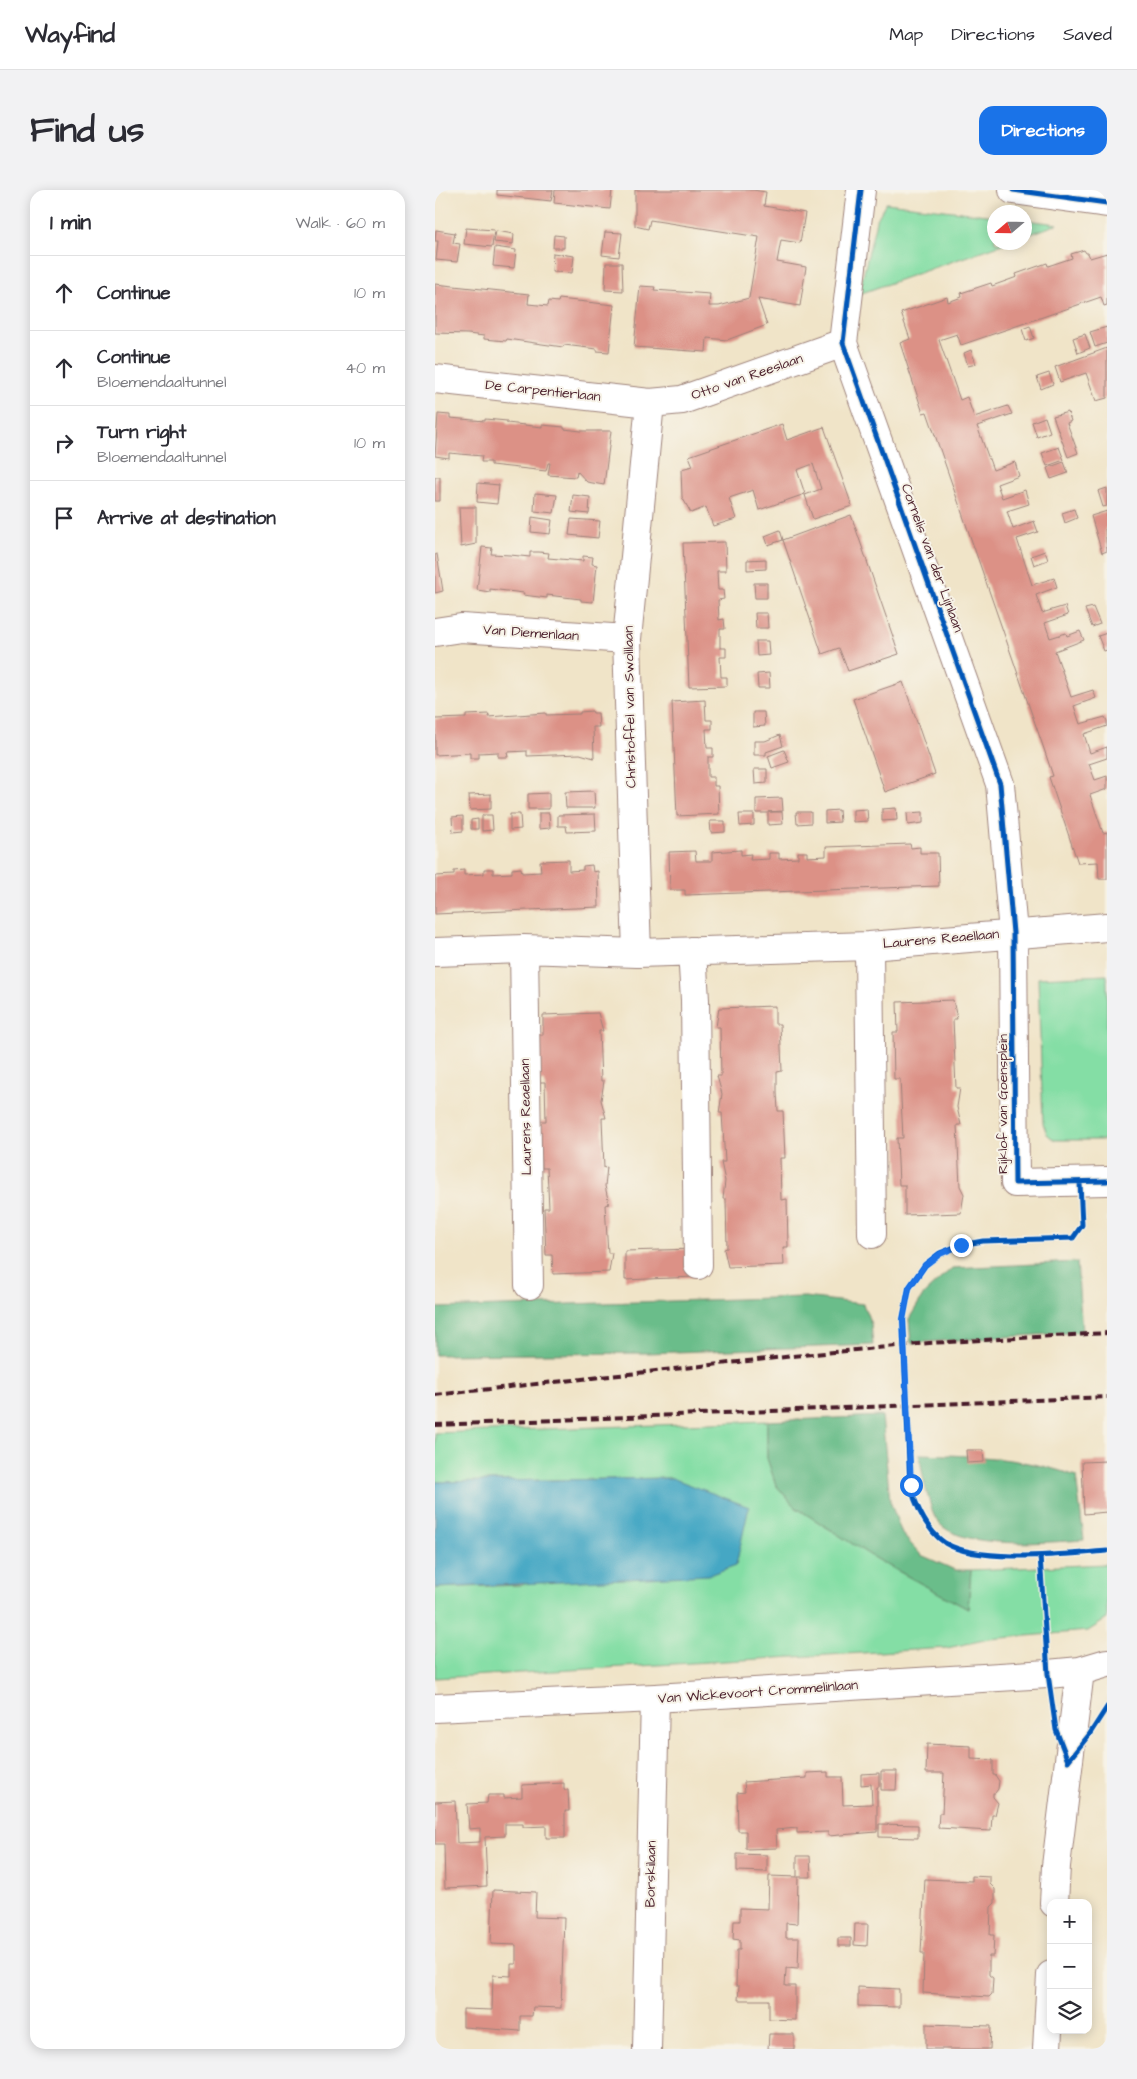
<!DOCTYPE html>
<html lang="en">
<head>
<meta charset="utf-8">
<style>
	body { margin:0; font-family:"Architects Daughter",sans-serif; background:#f2f2f3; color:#2b2b33 }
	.controls { position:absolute; right:15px; bottom:15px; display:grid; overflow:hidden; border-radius:10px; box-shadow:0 2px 12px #0003 }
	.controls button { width:45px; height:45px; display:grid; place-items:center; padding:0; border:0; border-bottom:1px solid #e1e1e2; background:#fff; color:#2b2b33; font:25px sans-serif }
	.compass { position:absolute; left:552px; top:15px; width:45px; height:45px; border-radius:50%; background:#fff; box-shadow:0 2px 12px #0003; rotate:250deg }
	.stop { position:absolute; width:15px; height:15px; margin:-11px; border:4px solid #1a73e8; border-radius:50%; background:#fff }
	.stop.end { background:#1a73e8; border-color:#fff; box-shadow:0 1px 5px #0008 }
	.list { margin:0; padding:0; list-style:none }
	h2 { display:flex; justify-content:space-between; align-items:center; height:65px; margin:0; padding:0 20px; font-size:21px }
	h2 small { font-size:16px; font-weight:400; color:#7c7c81 }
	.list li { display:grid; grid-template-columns:32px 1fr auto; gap:15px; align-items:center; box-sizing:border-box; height:75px; padding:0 20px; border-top:1px solid #e1e1e2 }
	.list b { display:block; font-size:19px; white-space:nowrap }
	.list p { margin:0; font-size:16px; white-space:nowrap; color:#7c7c81 }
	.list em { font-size:16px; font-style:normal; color:#7c7c81 }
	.icon { flex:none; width:28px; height:28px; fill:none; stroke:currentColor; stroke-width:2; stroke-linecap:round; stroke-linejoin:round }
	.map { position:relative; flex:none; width:672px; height:1859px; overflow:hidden; border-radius:15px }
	header { display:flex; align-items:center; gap:30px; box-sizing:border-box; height:70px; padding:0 25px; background:#fff; border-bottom:1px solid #e1e1e2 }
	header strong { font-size:24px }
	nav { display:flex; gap:28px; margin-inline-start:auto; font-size:18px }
	.intro { display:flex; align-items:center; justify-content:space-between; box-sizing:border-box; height:120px; padding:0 30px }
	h1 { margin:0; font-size:35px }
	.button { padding:12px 22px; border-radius:15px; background:#1a73e8; color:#fff; font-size:18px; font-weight:700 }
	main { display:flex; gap:30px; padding:0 30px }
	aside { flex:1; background:#fff; border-radius:15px; box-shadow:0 2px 12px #0003 }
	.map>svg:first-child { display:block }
	.green { fill:#84dea5; stroke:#677e68 }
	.forest { fill:#6bbd8a; stroke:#5a6e5a }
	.water { fill:#44a7c4; stroke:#476378 }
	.building { fill:#dc9186 }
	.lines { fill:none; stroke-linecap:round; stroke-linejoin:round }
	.minor-casing { stroke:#9d827a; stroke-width:30 }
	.minor { stroke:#fff; stroke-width:28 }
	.rail { stroke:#4a1f2b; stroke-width:4; stroke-dasharray:8 4; stroke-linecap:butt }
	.cycleway-casing { stroke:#f7f3e8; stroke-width:8 }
	.cycleway { stroke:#0057b8; stroke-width:5 }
	.route { stroke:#1a73e8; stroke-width:6 }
	.labels { text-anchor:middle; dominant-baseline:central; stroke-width:4; stroke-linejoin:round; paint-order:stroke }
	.street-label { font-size:14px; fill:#4a1f2b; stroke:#f7f3e8 }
</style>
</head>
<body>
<header>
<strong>Wayfind</strong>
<nav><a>Map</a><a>Directions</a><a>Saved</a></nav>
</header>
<div class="intro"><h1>Find us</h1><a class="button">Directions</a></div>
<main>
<aside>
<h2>1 min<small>Walk · 60 m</small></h2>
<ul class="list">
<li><svg class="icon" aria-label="ahead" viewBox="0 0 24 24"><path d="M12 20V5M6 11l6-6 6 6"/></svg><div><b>Continue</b></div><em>10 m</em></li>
<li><svg class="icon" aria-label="ahead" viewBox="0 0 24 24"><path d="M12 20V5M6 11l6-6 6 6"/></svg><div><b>Continue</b><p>Bloemendaaltunnel</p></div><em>40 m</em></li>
<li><svg class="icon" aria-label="right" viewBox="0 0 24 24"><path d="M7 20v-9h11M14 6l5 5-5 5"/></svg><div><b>Turn right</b><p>Bloemendaaltunnel</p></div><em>10 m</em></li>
<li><svg class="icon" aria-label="arrive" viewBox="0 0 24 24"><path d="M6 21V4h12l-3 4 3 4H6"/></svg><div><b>Arrive at destination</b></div></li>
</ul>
</aside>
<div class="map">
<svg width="672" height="1859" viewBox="0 0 672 1859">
	<rect width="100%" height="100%" fill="#f7f3e8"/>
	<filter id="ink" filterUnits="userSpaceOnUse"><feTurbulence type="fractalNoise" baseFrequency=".02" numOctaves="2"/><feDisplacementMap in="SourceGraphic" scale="10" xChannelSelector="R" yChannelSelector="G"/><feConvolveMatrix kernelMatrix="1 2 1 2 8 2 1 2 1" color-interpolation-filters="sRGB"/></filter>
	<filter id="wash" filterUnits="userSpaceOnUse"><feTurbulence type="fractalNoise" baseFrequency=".0096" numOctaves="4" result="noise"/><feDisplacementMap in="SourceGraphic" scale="20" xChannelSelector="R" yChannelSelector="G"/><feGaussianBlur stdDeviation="1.12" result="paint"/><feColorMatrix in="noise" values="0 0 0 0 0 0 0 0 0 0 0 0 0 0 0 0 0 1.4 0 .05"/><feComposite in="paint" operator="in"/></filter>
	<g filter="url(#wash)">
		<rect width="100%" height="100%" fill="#f0e4c8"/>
		<path class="green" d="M451 13 559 26 560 52 570 53 424 104 441 31Z
			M590 30 623 34 590 46Z
			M672 785V950H619L612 944 608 933 603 788Z
			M332 1231V1268L341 1295 360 1317 441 1369 533 1419 536 1380 672 1374V1429L653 1441 554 1449 512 1458 0 1488V1398L88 1395 237 1288 0 1292V1243Z"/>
		<path class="forest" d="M642 1072 647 1142 476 1153 474 1129 489 1104 517 1078Z
			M370 1107 428 1114 436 1134 438 1155 212 1163 0 1165V1118Z
			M447 1226 455 1311 467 1344 486 1365 520 1380H536L533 1419 441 1369 360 1317 341 1295 332 1268V1231Z
			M485 1264C541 1266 587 1267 641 1286L649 1350C614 1352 525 1361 502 1331 495 1321 485 1277 485 1264Z"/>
		<path class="water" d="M237 1288 314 1317 301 1375 274 1385 0 1398V1292Z"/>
		<g id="blocks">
			<path class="building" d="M62 0H118L116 11 62 5Z
				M120 0H177L175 19 119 13Z
				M200 0H318L331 2 329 16 370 23 365 53 346 50 342 72 371 77 365 116 323 109 332 135 292 150 272 148 271 162 199 157 205 96 220 97 219 100 275 104 274 116H284L314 108 324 47 215 30 213 39 200 36Z
				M31 38 59 40 57 57 29 54Z
				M1 40 20 43 18 53 25 54 22 72 1 70 3 51H0Z
				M61 41 79 44 78 54 59 52Z
				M170 42 187 43 184 67 167 65Z
				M119 45 129 46V58H118Z
				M60 57 81 60 79 78 58 76Z
				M649 60 651 63H653L655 68 672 63V115L669 116 666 107 526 155 522 144 504 150 525 210 532 207 539 227 573 216 577 224 542 236 558 280 580 272 584 286 562 294 567 308 590 300 594 314 572 321 578 339 599 331 603 342 582 349 597 395 619 388 622 397 601 405 607 423 630 416 633 425 610 433 615 448 631 443 632 446 645 441 649 450 620 461 636 507 658 500 661 508 639 516 645 534 670 527 672 531V536L649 544 655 563 672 557V568L654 574 660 590 672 586V599L655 605 668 643 672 642V689H664L663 672 643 673 614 587 618 586 609 559 492 222 488 223 465 153 475 149 466 123 512 107 513 112 527 107 526 103 556 93 557 96 582 87 581 84 612 73 613 76 637 68 636 64Z
				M118 63 139 66 137 83 117 82Z
				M171 73H187L188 101 170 100Z
				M0 94 94 104 93 114 113 116 114 111 123 112 124 109 179 115 174 162 162 161V159L129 155 128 157 72 149 71 151 49 149V146L33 144 0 143Z
				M595 136 599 148 591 151 587 139Z
				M672 137V153L660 157 655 142Z
				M650 144 655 158 643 163 638 148Z
				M672 158V208L661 211 651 183 625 192 620 177Z
				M536 160 541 174 533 176 529 163Z
				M614 183 618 194 606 199 602 187Z
				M633 222 636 231 632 233 643 263 633 267 618 226Z
				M3 224 15 225V228L50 231V229L72 231V233L107 237V235L129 237V239L146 241H176L169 295 152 292 142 281 141 287 113 285 115 273H113L111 281 56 275V272H46L47 266 14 263V268L0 266Z
				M610 227 615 242 602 247 597 232Z
				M347 234 352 250 389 237 417 316 378 329 370 305 386 299 378 274 362 280 370 304 324 320 318 300 294 308 301 329 278 336 271 317 256 323 247 307 246 279 258 276 254 266Z
				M624 257 629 270 612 276 607 263Z
				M629 272 633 283 616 289 612 278Z
				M0 287H5V311H0Z
				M43 293 64 295 62 314 42 312Z
				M672 298V316L668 317 663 301Z
				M100 303 122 305 119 323 99 321Z
				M138 305 155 307 154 324 136 322Z
				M24 317H41V354L26 357Z
				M639 319 642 328 630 333 627 323Z
				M672 321V338L670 339 672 361 667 363 656 326Z
				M416 325 464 464 413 481 404 458 387 464 348 350Z
				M97 327 117 330 115 344 96 342Z
				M136 329 165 331 163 348 134 345Z
				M345 340 348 350 333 355 330 346Z
				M290 352 291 381H282L283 400H288L289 409 283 410 284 430 289 429 290 439H285V458H291V467H285L286 487H292V496L254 497 248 353Z
				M47 357 57 358 56 364 75 365 95 367V362H104L114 363 113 368 148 371V366L158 367 157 374 162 375 158 412 146 411V409L112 405V408L88 405 89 403 55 399V402L42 400Z
				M610 361 613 370 599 375 596 366Z
				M2 364 8 401 0 403V365Z
				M331 369V379L312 380V370Z
				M319 393H332V408H320Z
				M658 417 665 434 657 437 650 419Z
				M320 423H332L333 438H321Z
				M672 443V460L669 461 663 446Z
				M321 451H333L334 465 322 466Z
				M334 483 335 498H323L322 484Z
				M468 492 500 584 450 602 418 509Z
				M270 510 271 530H277V539H271L272 558H278V567H273V587H279V596H283L284 624 242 626 237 512Z
				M157 521 158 523H163L164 537H158L159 568 145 564 92 566V561L72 562 73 567H63V562L44 563V568H35V563L0 565V529L31 528V525L54 524 53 527 111 523V525L145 524V522Z
				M318 522H329L330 536 318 537Z
				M345 545 348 556 331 562V565H319V551H330Z
				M349 560 354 572 337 578 333 566Z
				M319 579H332V593L320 594Z
				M159 601 160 618H131L130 602Z
				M114 603V619H93V604Z
				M56 604V619L35 620 34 605Z
				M347 608 348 621 333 622H347L348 634 333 635V623H321V609Z
				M461 618 462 630 447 631V619Z
				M432 619 433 631 418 632V620Z
				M404 620 405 632 390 633V621Z
				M361 622H376V633L362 634Z
				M488 622V633L473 635 472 623Z
				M104 623H114L115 638 104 639Z
				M75 624H85L86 639 75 640Z
				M160 624 161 641 132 642 131 636H123V625Z
				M304 624H319V635L305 636Z
				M47 625H57L58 640 47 641Z
				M28 626V641L18 642 17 627Z
				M43 629V639H36V630Z
				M275 631H290V642L276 643Z
				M475 654 476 658 485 657V663H503L504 696 250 705V700H235L234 662 260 661 261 671H277V662L306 660V665L316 664 315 670 334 669V663H344V669L363 668V662H372V667L391 666V657Z
				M134 670V681L148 680V676L157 675 158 682 163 681 164 717 0 724V686L19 685V681L29 680V685L49 684V679H58V684L77 683V679L86 678 87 683 106 682 105 671Z
				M518 810 522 829H518L521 898H525L522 917 526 935H522L525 996 529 1004 526 1023 470 1025V995H464L462 948H468L465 889H459L458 842H463L462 812Z
				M340 816V834H345L347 881 342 882V903L343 921H348L350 968H345L346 1010 352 1009 353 1057H348L349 1075 293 1077 289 1059 292 1058 291 1009H288L290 991 286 972H290L287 923H284L287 904 282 886H286L285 837H281L284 818Z
				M163 823 168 841H164L166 891H169L166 910 171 928H167L169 978 172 977 170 996 174 1014 170 1015 173 1063H177L174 1082 118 1084 117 1065H111L109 1018H114L112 978H107L105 931H111L110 892H105L103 845H108V825Z
				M259 1059 260 1087 190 1090V1061Z
				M531 1260H548L549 1272 532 1273Z
				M672 1271V1322L649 1324 647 1272Z
				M492 1554 536 1556V1569L558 1570V1585H560L564 1591 563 1599 560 1603H558V1607L563 1613 560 1625H557L556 1641 503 1638 504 1623H507L509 1583H491Z
				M446 1581H462L461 1600H446Z
				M393 1582V1587H407L408 1615 437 1614 436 1594 426 1595V1584L444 1583V1597H442V1642L393 1646V1642L362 1643V1638L341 1640 342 1658 311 1659V1641H303L302 1603 310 1602 309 1592 372 1588V1583Z
				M129 1593V1600H133L134 1621H130V1648H111V1636L88 1637V1634H70V1646L50 1647 52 1696 10 1698 9 1654H0V1612L20 1611 22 1653 45 1652V1638L34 1639 32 1614 52 1613 53 1605H69V1608L87 1607V1595Z
				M444 1634 483 1635V1648L444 1647Z
				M302 1664 332 1665V1682L302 1681Z
				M362 1666H375L376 1687H363L362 1734 351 1733V1748H364L363 1779 351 1778V1780L350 1796H360V1830L334 1829V1810H303L304 1796H301L302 1760H305V1750L298 1749 299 1731H305V1718L333 1719 334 1686 362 1687Z
				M537 1686 555 1687V1694L560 1699V1713L556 1717 555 1745H559L558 1766H554V1785L558 1788 557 1804 554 1807 488 1803 489 1763H486L490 1689 537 1691Z
				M58 1700 101 1702 100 1727 129 1728 126 1818 98 1817 97 1826H85V1841L28 1837V1819L57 1820 58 1785 76 1786V1774H81V1755L56 1754Z
				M420 1734H433L432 1756 419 1755Z
				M403 1748H416V1756H403Z
				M423 1797 464 1799V1817L423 1816Z
				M491 1834 556 1836 555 1859H491Z
				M334 1844H359V1859H333Z"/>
		</g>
	</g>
	<g filter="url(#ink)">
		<use href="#blocks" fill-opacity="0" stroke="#9d827a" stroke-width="1"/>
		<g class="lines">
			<g class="minor-casing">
				<path id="minor" d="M426 0 408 153 565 594 578 743 580 993 672 991
					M578 0 672 13
					M0 189 215 213 247 210 408 153
					M0 442 26 438 192 449
					M434 756 437 1044
					M89 759 94 1095
					M257 761 260 810 263 1075
					M0 762 89 759 202 763 434 756 672 737
					M202 763 192 449 215 213
					M0 1518 220 1508 613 1484 645 1481 672 1473
					M619 1713 621 1676 645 1481
					M212 1859 220 1508
					M612 1859 616 1785"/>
			</g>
			<use href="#minor" class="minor"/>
			<path class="rail" d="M0 1205 368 1165 494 1153 672 1143
				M0 1235 672 1207"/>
			<g class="cycleway-casing">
				<path id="cycleway" d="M426 0 408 153 565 594 578 743 580 993 672 991
					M578 0 672 13
					M645 993 647 1035 638 1048 548 1051 526 1055 505 1063 490 1075 474 1098 468 1129 475 1295C481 1316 491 1340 510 1353 544 1374 631 1364 672 1361
					M605 1366 613 1484 621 1540 633 1571 654 1545 672 1517"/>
			</g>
			<use href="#cycleway" class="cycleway"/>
		</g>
	</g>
	<g class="lines" filter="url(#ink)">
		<path class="route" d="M476 1295 468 1130 474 1098 490 1075 505 1064 526 1055"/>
	</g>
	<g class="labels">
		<g class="street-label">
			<text transform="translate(312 187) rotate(-19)">Otto van Reeslaan</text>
			<text transform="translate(108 201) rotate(6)">De Carpentierlaan</text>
			<text transform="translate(497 368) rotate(70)">Cornelis van der Lijnlaan</text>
			<text transform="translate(96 443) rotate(4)">Van Diemenlaan</text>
			<text transform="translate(195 517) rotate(-91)">Christoffel van Swolllaan</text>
			<text transform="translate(506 749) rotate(-5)">Laurens Reaellaan</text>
			<text transform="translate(568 914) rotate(-90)">Rijklof van Goensplein</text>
			<text transform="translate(91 927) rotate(-91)">Laurens Reaellaan</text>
			<text transform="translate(323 1502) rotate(-4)">Van Wickevoort Crommelinlaan</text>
			<text transform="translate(216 1684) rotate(-89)">Borskilaan</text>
		</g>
	</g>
</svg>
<div class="controls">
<button>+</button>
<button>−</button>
<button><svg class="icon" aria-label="layers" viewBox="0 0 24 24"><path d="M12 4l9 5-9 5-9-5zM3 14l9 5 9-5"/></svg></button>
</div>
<svg class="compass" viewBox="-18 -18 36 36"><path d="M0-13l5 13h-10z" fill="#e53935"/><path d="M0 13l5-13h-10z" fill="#7c7c81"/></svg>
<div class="stop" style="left:476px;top:1295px"></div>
<div class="stop end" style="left:526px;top:1055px"></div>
</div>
</main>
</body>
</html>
